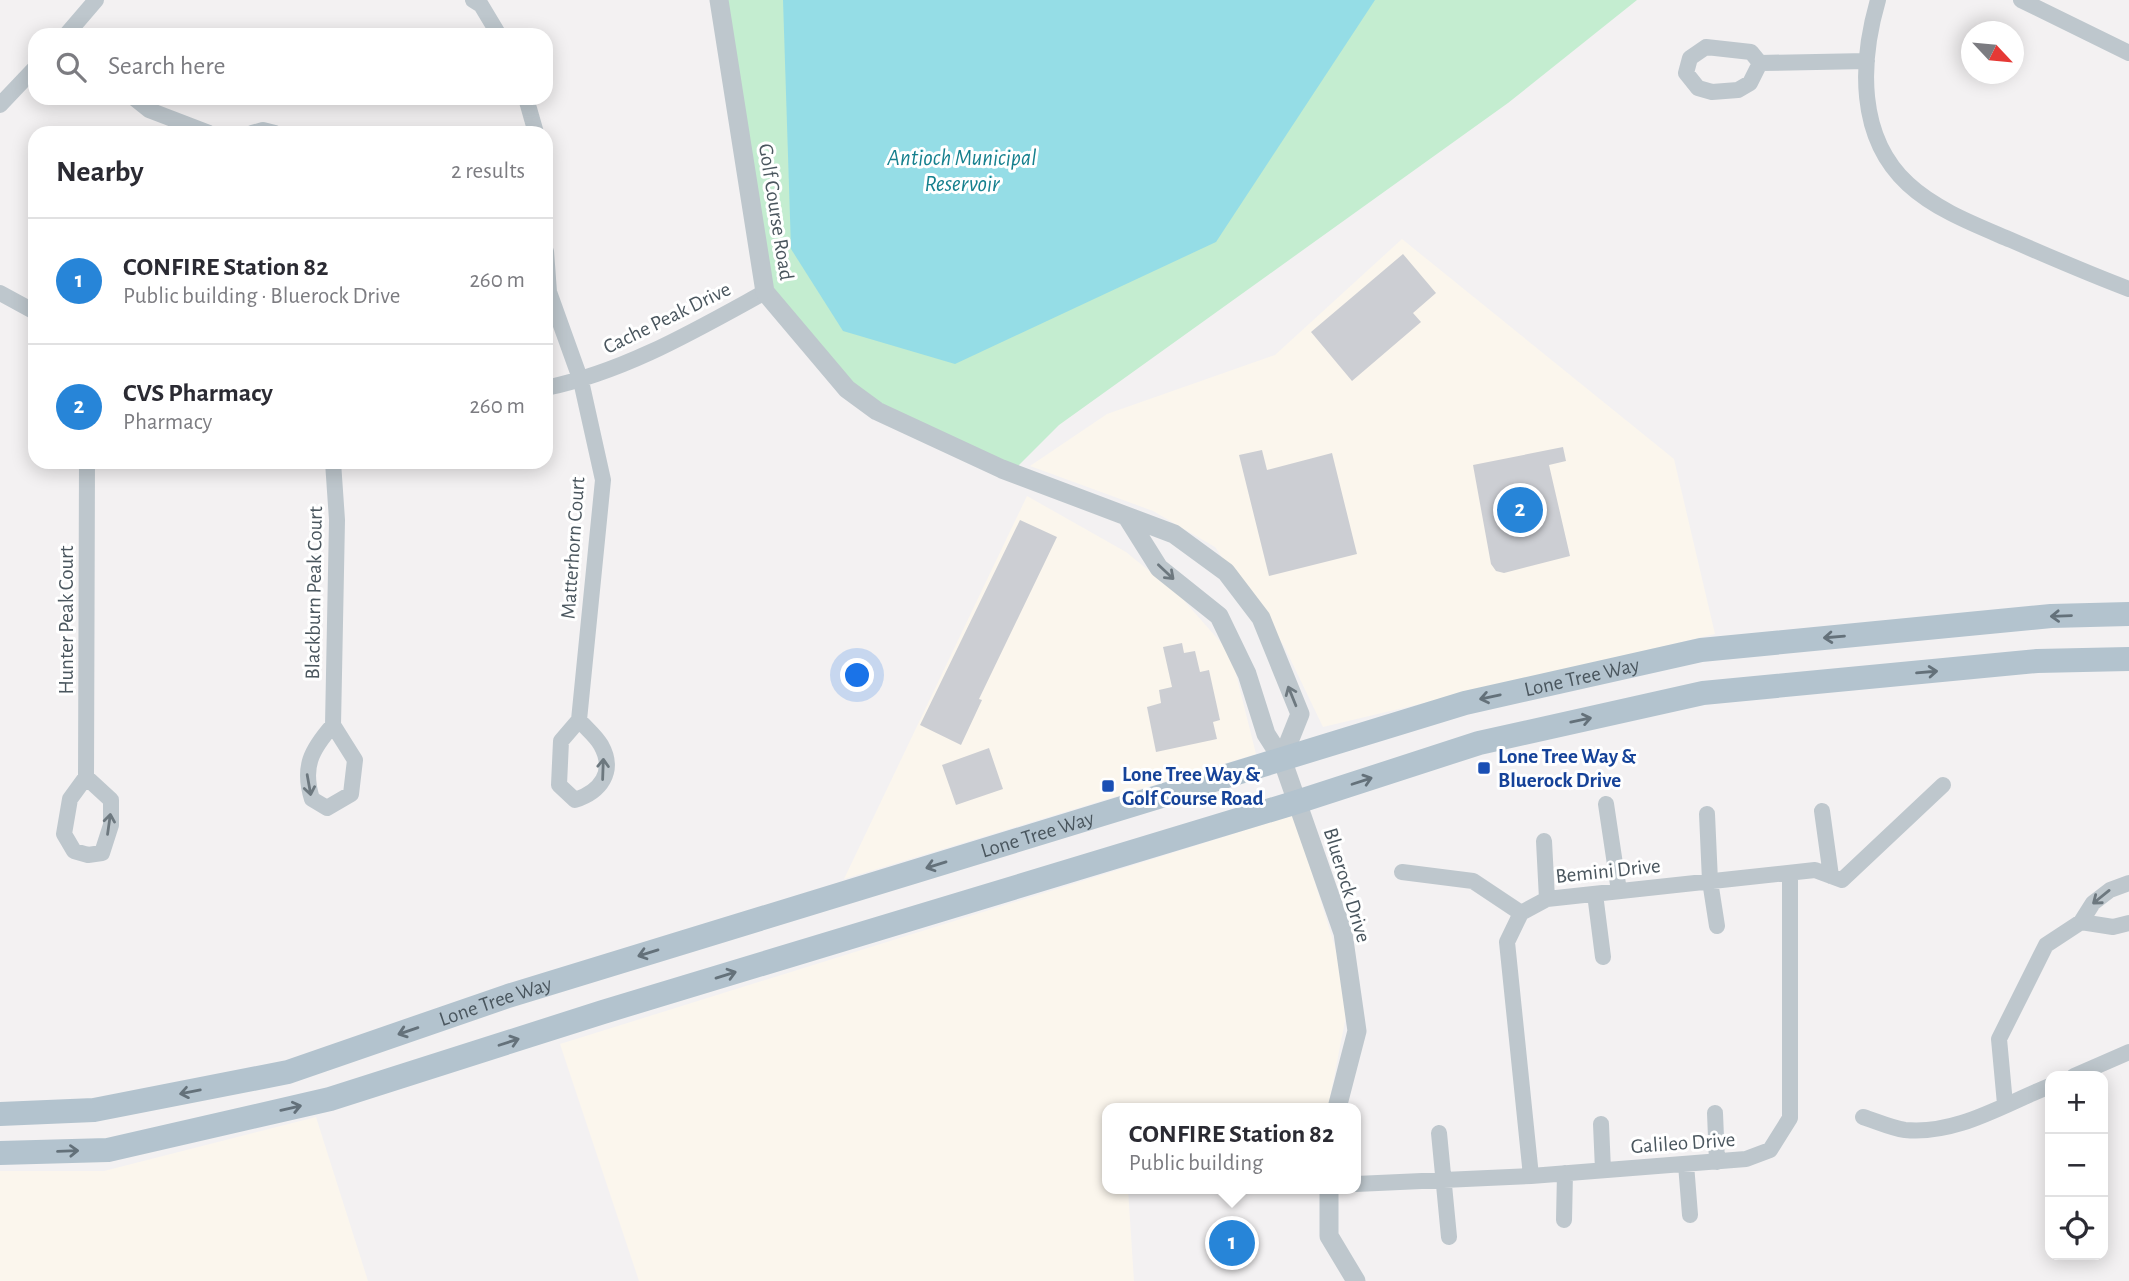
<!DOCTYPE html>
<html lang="en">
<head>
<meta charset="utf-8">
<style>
	body { margin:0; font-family:"Alegreya Sans",sans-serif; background:#f2f2f3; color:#2b2b33 }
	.controls { position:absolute; right:21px; bottom:21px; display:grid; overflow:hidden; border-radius:14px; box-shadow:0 4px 18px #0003 }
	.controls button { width:63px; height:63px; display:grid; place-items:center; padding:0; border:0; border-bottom:2px solid #e1e1e2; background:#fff; color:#2b2b33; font:35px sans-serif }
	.compass { position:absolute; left:1961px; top:21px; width:63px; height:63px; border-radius:50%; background:#fff; box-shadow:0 4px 18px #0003; rotate:116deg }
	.you { position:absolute; left:858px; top:676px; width:24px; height:24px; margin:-18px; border:5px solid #fff; border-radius:50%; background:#1a73e8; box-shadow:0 0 0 10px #1a73e833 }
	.badge { display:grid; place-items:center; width:46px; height:46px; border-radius:50%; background:#2785d8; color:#fff; font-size:23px; font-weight:700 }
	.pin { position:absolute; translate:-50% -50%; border:4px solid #fff; box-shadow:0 2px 7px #0006 }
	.popup { position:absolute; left:1102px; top:1103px; width:259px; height:91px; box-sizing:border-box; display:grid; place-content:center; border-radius:14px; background:#fff; filter:drop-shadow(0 2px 5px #0005); font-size:23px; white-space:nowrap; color:#7c7c81 }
	.popup b { font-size:26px; color:#2b2b33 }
	.popup::after { content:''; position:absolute; left:50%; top:100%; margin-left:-14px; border:14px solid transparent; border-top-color:#fff }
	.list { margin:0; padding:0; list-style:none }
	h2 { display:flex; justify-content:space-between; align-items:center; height:91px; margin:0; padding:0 28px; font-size:30px }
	h2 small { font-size:23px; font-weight:400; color:#7c7c81 }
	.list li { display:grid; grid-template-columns:46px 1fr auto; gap:21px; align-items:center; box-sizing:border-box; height:126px; padding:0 28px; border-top:2px solid #e1e1e2 }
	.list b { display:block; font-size:26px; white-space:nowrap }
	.list p { margin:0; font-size:23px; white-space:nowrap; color:#7c7c81 }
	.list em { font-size:23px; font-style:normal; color:#7c7c81 }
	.icon { flex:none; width:38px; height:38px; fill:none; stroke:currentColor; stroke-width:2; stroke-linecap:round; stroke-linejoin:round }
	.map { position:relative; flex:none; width:2129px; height:1281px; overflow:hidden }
	.search { position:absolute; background:#fff; box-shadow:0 4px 18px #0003; left:28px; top:28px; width:525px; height:77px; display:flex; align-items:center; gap:18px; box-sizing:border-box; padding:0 24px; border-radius:21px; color:#7c7c81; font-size:26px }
	.panel { position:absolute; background:#fff; box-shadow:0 4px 18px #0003; left:28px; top:126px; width:525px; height:343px; border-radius:21px }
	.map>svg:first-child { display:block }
	.commercial { fill:#fbf6ed }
	.green { fill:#c4edd0 }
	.water { fill:#95dde6 }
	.building { fill:#ccced3 }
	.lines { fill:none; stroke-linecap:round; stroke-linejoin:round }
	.minor { stroke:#bec7cd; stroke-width:16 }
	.tertiary { stroke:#bec7cd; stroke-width:19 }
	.primary { stroke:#b3c3ce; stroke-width:24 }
	.oneway { stroke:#6d787f }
	.oneway2 { stroke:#64717a }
	.transit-dot { fill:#1a4fb4; stroke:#fff; stroke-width:2.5 }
	.labels { text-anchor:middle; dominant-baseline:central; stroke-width:6; stroke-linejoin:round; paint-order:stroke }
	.street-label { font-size:21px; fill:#4a565e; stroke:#fff }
	.transit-label { font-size:21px; font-weight:bold; fill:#164399; stroke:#fff; text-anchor:start }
	.water-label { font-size:23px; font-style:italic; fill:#16808e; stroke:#fff }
</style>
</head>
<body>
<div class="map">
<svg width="2129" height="1281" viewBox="0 0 2129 1281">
	<rect width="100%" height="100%" fill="#f3f1f2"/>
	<path class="commercial" d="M1402 239 1674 459 1715 634 1323 727 1284 646 1215 547 1153 511 1030 466 1107 414 1275 355Z
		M1027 496 1126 552 1180 596 1231 654 1256 754 844 879Z
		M1294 815 1344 976 1346 1016 1328 1108H1108V1189H1128L1134 1281H639L560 1044Z
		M316 1117 368 1281H0V1171H104Z"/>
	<path class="green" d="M719 0H1637L1508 103 1059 425 1011 473 877 411 765 292Z"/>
	<path class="water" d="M783 0H1375L1216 242 955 364 843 331 791 249Z"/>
	<path class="building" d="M1403 254 1436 293 1413 313 1421 322 1352 381 1311 332Z
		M1563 447 1566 461 1549 465 1570 556 1504 573 1496 571 1491 564 1473 465Z
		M1262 450 1267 470 1332 453 1357 554 1269 576 1239 455Z
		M1020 520 1057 537 979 699 982 700 961 745 920 725Z
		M1182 643 1184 653 1195 651 1200 672 1209 670 1220 720 1213 722 1217 739 1156 752 1147 707 1161 703 1159 690 1172 687 1163 647Z
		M989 748 1003 789 956 805 942 765Z"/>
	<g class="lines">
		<path class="minor" d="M473 0 481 5 499 35
			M1878 0C1860 62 1857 137 1908 184 1936 210 1976 225 2011 240 2050 257 2089 274 2129 289
			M2021 0 2129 53
			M66 35 96 0
			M1706 47 1751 52 1760 63 1750 83 1738 90 1712 92 1698 88 1686 73 1690 58Z
			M1760 63 1867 61
			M134 98 149 110 209 133
			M526 98 536 133
			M0 105 35 68
			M252 133 263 130 275 133
			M546 251 549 292 581 381 603 480 579 720 561 741 559 785 575 800C600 792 616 772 601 745 596 736 586 728 579 720
			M0 293 35 312
			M546 388C626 371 694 331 765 292
			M333 725C311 750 302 767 312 799L327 808 351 794 355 760 333 725 337 520 333 462
			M86 777 111 800V825L102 853 88 855 74 851 64 834 70 799 86 777 87 462
			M1606 804 1619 891
			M1822 811 1831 876
			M1707 814 1710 881 1717 926
			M1544 841 1547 899
			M1402 872 1473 881 1521 913
			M1595 894 1603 957
			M2081 922 2113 927 2129 923
			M2074 1076 2129 1052
			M2005 1104 1999 1039 2046 945 2081 922 2093 903 2110 890 2129 883
			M1715 1113 1717 1162
			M1863 1117C1876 1121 1891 1128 1905 1130 1957 1135 2004 1104 2050 1086
			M1601 1124 1603 1170
			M1439 1133 1449 1237
			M1686 1164 1690 1215
			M1531 1176 1507 942 1521 913 1547 899 1815 870 1842 880 1943 785
			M1356 1184 1531 1176 1746 1159 1770 1150 1790 1118V873
			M1564 1220 1565 1173"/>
		<path class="tertiary" d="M719 0 765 292 847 389 877 411 1002 469 1174 534 1226 572 1261 618 1300 714 1282 759
			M1127 517 1159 568 1219 616 1247 674 1266 734 1282 759 1343 933 1357 1031 1337 1108
			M1329 1189V1236L1356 1281"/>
		<g class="primary">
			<path id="s1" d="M0 1114 94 1110 288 1072 508 996 1465 703 1701 650 2051 616 2129 614"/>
			<path d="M0 1153 108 1150 330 1099 603 1012 1297 802 1479 743 1703 693 2037 661 2129 659"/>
		</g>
	</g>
	<defs><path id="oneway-shaft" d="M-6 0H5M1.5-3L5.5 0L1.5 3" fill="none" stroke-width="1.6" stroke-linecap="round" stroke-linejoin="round" transform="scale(1.75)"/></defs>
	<g class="oneway">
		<use href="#oneway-shaft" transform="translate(1166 572) rotate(43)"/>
		<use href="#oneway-shaft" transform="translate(1292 696) rotate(-112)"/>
		<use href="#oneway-shaft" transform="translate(603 769) rotate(-88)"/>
		<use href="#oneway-shaft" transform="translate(309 785) rotate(80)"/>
		<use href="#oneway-shaft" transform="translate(109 824) rotate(-82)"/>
		<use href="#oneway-shaft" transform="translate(2101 897) rotate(141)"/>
	</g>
	<g class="oneway2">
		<use href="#oneway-shaft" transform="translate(2061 616) rotate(178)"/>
		<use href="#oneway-shaft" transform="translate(1834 637) rotate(175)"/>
		<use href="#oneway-shaft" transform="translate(1927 672) rotate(-5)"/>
		<use href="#oneway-shaft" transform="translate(1490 697) rotate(168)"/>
		<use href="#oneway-shaft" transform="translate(1581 720) rotate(-12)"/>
		<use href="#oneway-shaft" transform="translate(1362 781) rotate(-18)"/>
		<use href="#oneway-shaft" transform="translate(936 865) rotate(163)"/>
		<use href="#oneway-shaft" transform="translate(648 953) rotate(163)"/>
		<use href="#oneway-shaft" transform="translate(726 975) rotate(-17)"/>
		<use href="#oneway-shaft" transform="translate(408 1031) rotate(161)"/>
		<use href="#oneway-shaft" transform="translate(509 1042) rotate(-18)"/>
		<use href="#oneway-shaft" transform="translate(190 1092) rotate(169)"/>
		<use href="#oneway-shaft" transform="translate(291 1108) rotate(-13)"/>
		<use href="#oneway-shaft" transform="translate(68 1151) rotate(-2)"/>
	</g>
	<g class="transit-dot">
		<rect x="1477" y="761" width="14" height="14" rx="3.5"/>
		<rect x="1101" y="779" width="14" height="14" rx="3.5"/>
	</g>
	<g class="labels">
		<g class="street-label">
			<text transform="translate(776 212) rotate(81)">Golf Course Road</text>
			<text transform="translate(667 318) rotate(-26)">Cache Peak Drive</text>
			<text transform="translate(573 548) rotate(-86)">Matterhorn Court</text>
			<text transform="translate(314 593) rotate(-89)">Blackburn Peak Court</text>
			<text transform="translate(66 620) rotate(-90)">Hunter Peak Court</text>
			<text stroke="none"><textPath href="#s1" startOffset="1645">Lone Tree Way</textPath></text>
			<text stroke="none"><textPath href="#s1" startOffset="1078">Lone Tree Way</textPath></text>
			<text transform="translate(1608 871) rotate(-6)">Bemini Drive</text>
			<text transform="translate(1347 885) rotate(73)">Bluerock Drive</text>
			<text stroke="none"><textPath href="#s1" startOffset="511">Lone Tree Way</textPath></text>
			<text transform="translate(1683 1143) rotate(-4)">Galileo Drive</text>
		</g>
		<g class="transit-label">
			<text x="1498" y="756">Lone Tree Way &amp;<tspan x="1498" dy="24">Bluerock Drive</tspan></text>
			<text x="1122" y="774">Lone Tree Way &amp;<tspan x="1122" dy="24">Golf Course Road</tspan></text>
		</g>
		<g class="water-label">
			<text x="962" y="158">Antioch Municipal<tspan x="962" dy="26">Reservoir</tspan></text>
		</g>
	</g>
</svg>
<div class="controls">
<button>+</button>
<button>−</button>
<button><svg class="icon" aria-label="locate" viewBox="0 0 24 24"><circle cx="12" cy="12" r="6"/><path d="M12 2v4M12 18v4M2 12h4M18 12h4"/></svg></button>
</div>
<svg class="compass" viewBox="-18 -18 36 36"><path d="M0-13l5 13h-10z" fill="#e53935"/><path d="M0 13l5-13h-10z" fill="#7c7c81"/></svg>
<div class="you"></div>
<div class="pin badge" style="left:1232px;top:1243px">1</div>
<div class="popup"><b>CONFIRE Station 82</b>Public building</div>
<div class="pin badge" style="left:1520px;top:510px">2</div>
<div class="search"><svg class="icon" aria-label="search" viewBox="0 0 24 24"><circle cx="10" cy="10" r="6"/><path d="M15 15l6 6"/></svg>Search here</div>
<section class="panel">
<h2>Nearby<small>2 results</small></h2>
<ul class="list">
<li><span class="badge">1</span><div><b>CONFIRE Station 82</b><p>Public building · Bluerock Drive</p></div><em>260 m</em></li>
<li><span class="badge">2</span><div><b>CVS Pharmacy</b><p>Pharmacy</p></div><em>260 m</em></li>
</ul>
</section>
</div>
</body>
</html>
